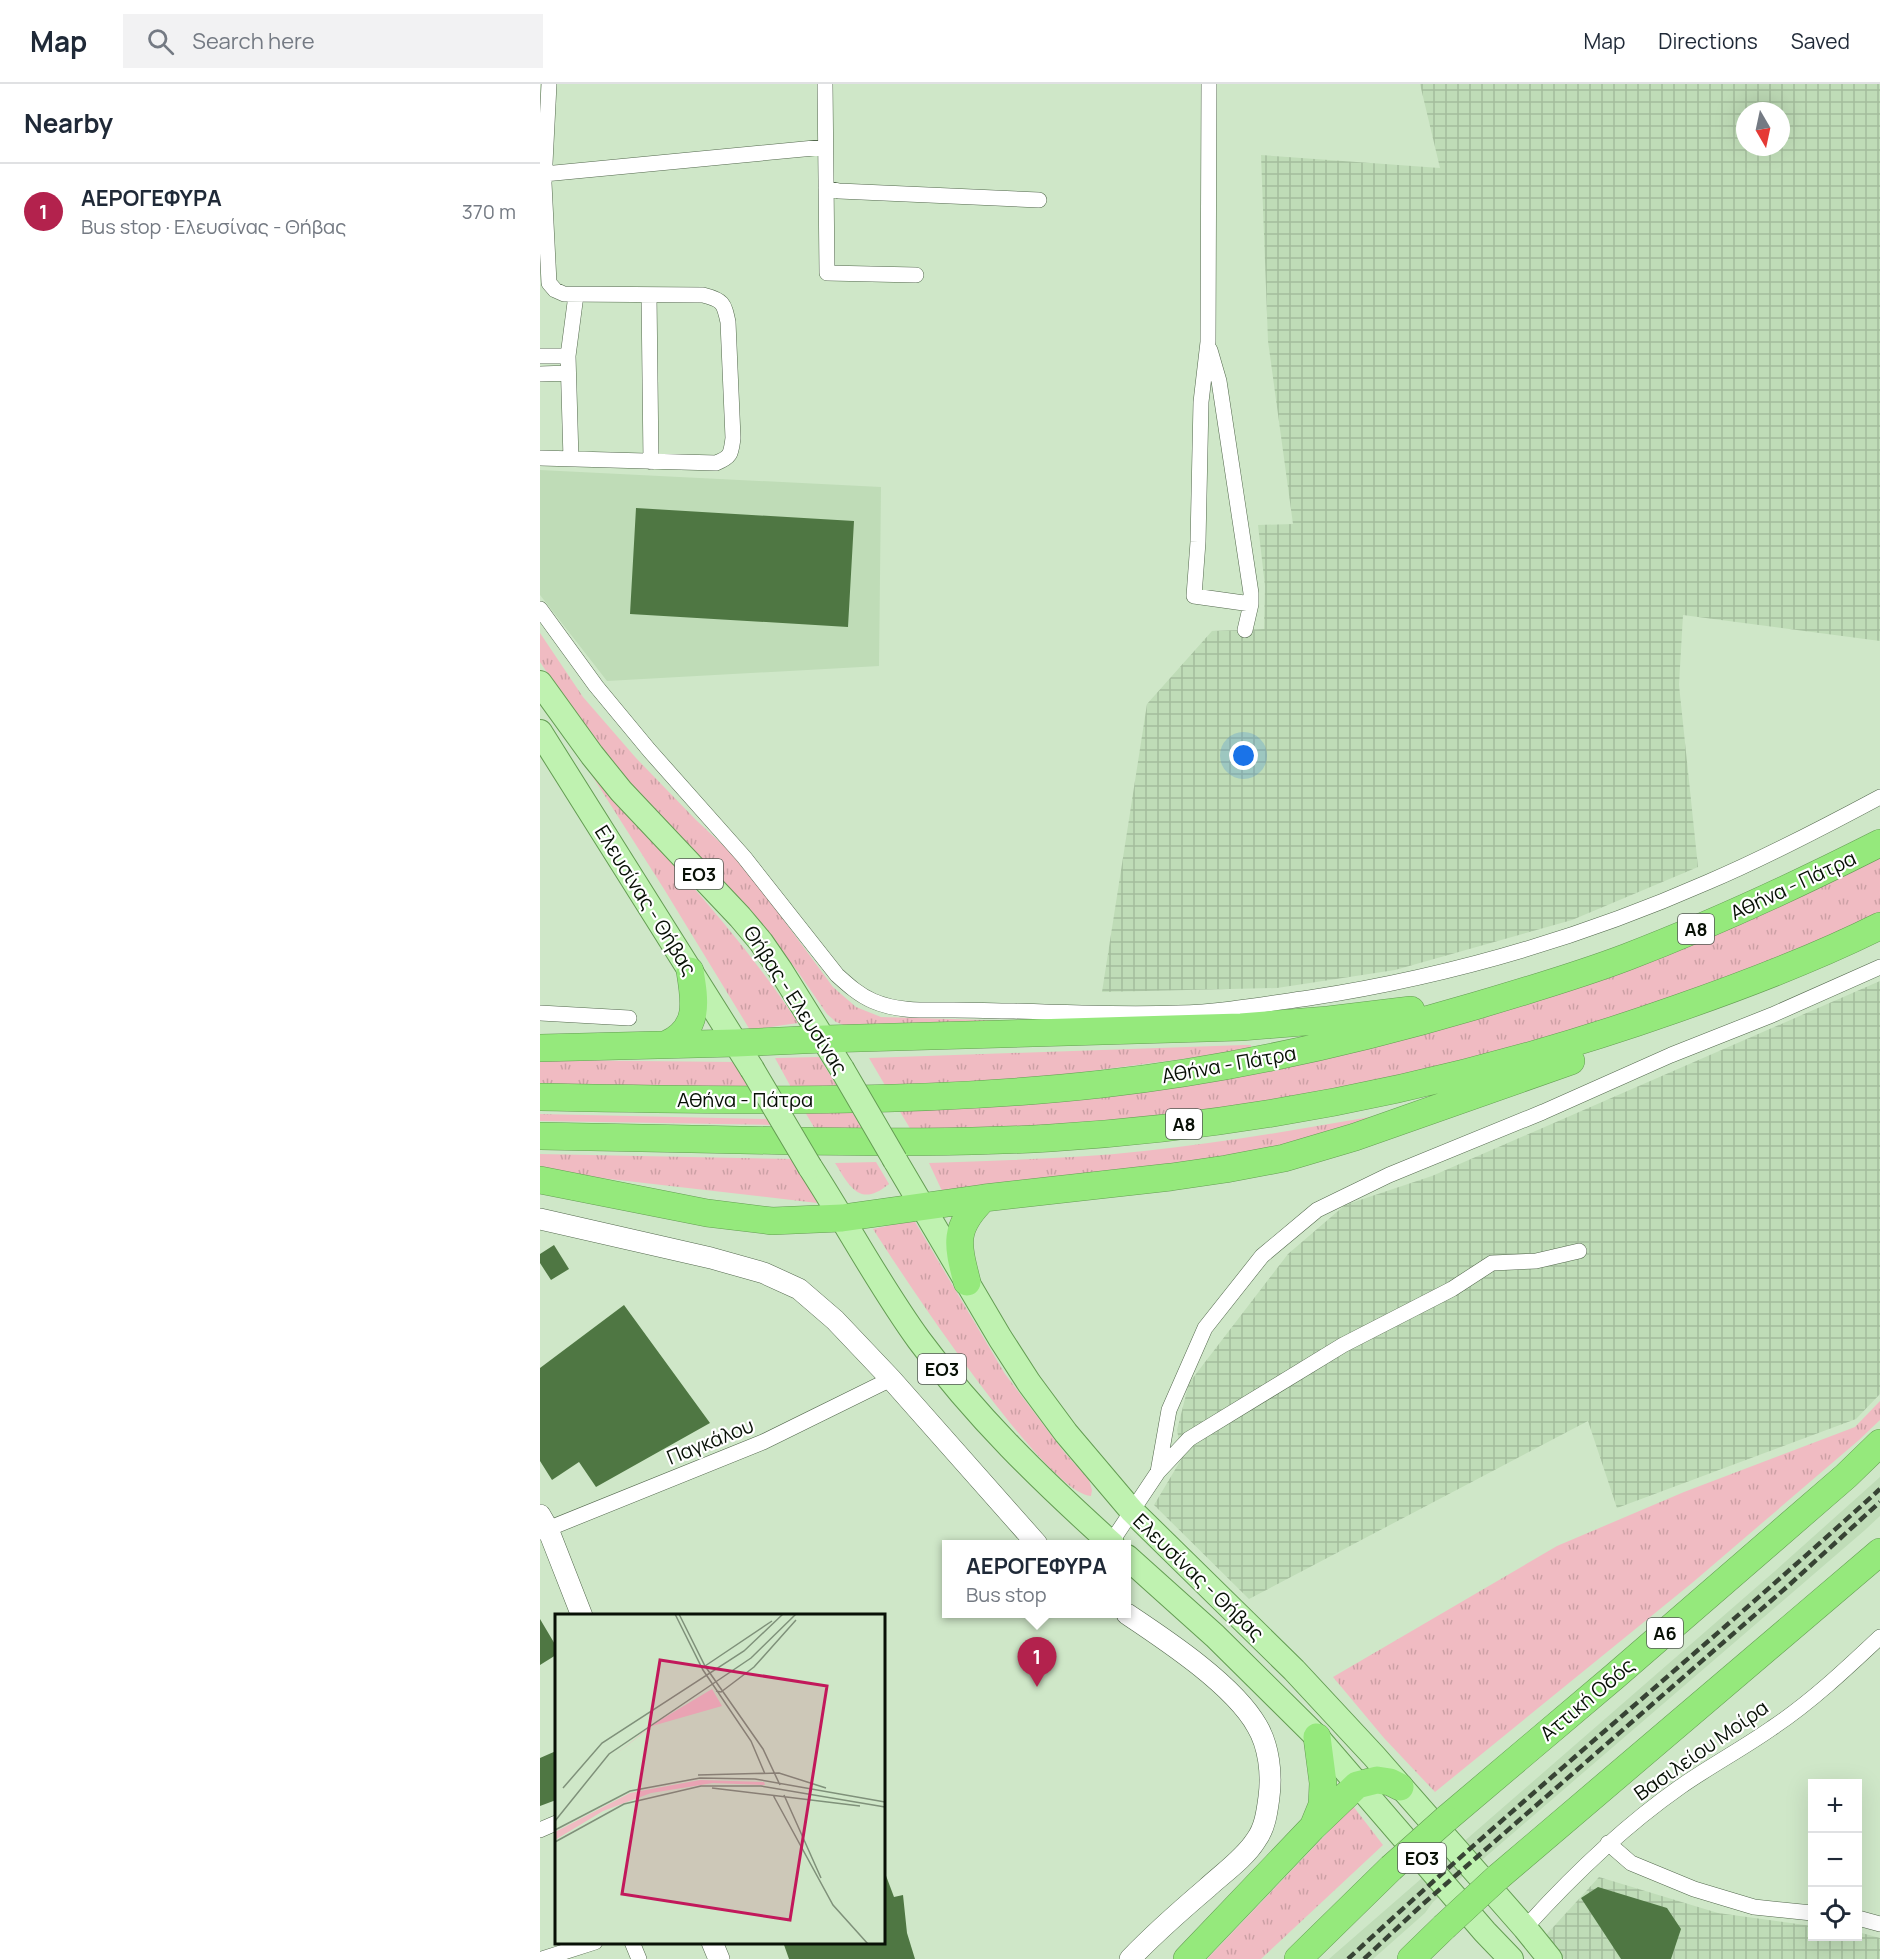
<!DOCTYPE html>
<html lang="en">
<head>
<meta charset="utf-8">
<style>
	body { margin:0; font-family:Manrope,sans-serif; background:#f2f2f3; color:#1f2937 }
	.controls { position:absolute; right:18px; bottom:18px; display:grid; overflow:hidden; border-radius:0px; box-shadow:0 6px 24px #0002 }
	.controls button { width:54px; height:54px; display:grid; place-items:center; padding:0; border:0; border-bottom:2px solid #e0e1e3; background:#fff; color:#1f2937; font:30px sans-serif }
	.compass { position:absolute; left:1196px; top:18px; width:54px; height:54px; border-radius:50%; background:#fff; box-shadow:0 6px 24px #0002; rotate:171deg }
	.you { position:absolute; left:704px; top:672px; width:21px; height:21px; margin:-15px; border:4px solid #fff; border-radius:50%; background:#1a73e8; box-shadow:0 0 0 9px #1a73e833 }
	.badge { display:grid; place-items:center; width:39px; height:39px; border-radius:50%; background:#b3224d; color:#fff; font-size:20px; font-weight:700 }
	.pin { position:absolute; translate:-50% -50px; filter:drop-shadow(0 2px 3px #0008) }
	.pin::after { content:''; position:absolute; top:32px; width:21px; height:18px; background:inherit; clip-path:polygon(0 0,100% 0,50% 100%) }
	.popup { position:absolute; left:402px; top:1456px; width:189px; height:78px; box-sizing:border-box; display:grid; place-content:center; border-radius:0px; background:#fff; filter:drop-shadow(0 2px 4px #0005); font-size:20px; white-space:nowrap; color:#747a83 }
	.popup b { font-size:22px; color:#1f2937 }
	.popup::after { content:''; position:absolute; left:50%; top:100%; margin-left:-12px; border:12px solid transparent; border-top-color:#fff }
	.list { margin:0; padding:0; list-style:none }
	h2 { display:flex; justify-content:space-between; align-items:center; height:78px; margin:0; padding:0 24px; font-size:26px }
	h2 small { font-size:20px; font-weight:400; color:#747a83 }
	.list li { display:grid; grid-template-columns:39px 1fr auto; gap:18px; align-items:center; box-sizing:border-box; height:96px; padding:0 24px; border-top:2px solid #e0e1e3 }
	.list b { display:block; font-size:22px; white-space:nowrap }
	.list p { margin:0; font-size:20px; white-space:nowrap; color:#747a83 }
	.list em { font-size:20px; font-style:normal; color:#747a83 }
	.icon { flex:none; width:33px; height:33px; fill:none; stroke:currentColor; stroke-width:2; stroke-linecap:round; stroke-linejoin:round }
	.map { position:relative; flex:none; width:1340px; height:1875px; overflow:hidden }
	header { display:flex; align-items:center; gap:36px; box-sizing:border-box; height:84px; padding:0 30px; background:#fff; border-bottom:2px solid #e0e1e3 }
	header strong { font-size:28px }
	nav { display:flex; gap:33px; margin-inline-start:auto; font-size:21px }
	.search { width:420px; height:54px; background:#f2f2f3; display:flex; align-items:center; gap:15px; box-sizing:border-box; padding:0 21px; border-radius:0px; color:#747a83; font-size:22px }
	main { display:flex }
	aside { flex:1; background:#fff }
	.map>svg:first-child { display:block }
	.built { fill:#bfdcb7 }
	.industrial { fill:url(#industrial-grid); fill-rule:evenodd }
	.grass { fill:url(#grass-tufts) }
	.building { fill:#4f7743 }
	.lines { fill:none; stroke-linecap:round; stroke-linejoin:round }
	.street-casing { stroke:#53684d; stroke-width:16 }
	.secondary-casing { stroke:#53684d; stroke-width:22 }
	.primary-casing { stroke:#649d53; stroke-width:26 }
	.highway-casing { stroke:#649d53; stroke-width:28 }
	.street { stroke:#fff; stroke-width:15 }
	.secondary { stroke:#fff; stroke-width:21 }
	.primary { stroke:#bff2b0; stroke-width:24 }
	.highway { stroke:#95e97c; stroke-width:27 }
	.rail { stroke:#374334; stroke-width:4.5; stroke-dasharray:9 4.5; stroke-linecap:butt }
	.primary-bridge-casing { stroke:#649d53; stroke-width:26; stroke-linecap:butt }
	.highway-bridge-casing { stroke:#649d53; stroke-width:28; stroke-linecap:butt }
	.primary-bridge { stroke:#bff2b0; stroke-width:24 }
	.highway-bridge { stroke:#95e97c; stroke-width:27 }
	.labels { text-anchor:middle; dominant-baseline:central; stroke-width:4.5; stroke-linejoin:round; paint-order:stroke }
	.shield { fill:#fff; stroke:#525851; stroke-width:1.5 }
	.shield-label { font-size:18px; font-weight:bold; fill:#081006 }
	.street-label { font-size:20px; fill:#081006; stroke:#fff }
	.inset-road { fill:none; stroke:#7f917a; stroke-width:1.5 }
	.view { fill:#c2185b; fill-opacity:0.15; stroke:#c2185b; stroke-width:3 }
	.inset-edge { fill:none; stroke:#081006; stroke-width:3 }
</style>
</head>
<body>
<header>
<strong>Map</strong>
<div class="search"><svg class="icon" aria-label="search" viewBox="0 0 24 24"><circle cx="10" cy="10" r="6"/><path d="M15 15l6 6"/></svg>Search here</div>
<nav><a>Map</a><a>Directions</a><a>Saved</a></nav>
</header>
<main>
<aside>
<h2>Nearby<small></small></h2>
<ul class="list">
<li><span class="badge">1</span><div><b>ΑΕΡΟΓΕΦΥΡΑ</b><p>Bus stop · Ελευσίνας - Θήβας</p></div><em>370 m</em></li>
</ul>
</aside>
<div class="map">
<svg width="1340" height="1875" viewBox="0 0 1340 1875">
	<defs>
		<pattern id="industrial-grid" width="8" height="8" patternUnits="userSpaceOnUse" patternTransform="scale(1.5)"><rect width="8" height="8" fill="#bfdcb7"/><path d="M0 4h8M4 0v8" fill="none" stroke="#a3bc9c"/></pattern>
		<pattern id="grass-tufts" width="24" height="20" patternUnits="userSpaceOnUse" patternTransform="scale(1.5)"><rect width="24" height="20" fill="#f0bbc2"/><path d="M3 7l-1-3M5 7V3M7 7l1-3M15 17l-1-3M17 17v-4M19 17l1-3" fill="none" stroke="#cca0a5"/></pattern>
	</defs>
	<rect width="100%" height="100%" fill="#cfe7c8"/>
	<path class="built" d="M0 386 341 403 339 582 67 597 0 511Z
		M1340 1393V1432L1325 1446 893 1818 885 1829 833 1875H789L1235 1487Z"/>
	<path class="industrial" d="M880 0H1340V557L1143 531 1139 601 1158 783 1032 836 855 886 737 904 562 908 607 620 672 547 724 545 725 502 718 441 753 440 728 257 721 71 900 84ZM1205 27H1241V63H1205Z
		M1340 897V1310L1316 1335 1077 1424 1048 1337 709 1515 614 1421 642 1374 637 1346 649 1299 748 1170 805 1121 892 1092Z
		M1059 1793 1178 1829 1272 1842V1852H1318V1848L1340 1854V1875H1024L1006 1851Z"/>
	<path class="grass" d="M0 549 43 613 96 674 156 736 200 777 293 903 316 923 341 933 544 939 309 943 296 938 287 930 258 888 219 838 187 802 138 757 50 652 0 578Z
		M51 690C123 770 199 848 258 939L210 946 124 805Z
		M1340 773V829C1314 841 1289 854 1263 865 1215 886 1165 902 1116 919 938 979 754 1020 567 1037 502 1043 436 1044 371 1046L359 1026 720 989 818 967Z
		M704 961H711V966L513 992 389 1002 346 1003 329 974Z
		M279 973 300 1007H253L235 974Z
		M0 976 196 978 213 1006 0 1000Z
		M265 1028H312L323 1046 275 1045Z
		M0 1030 229 1035 233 1041 0 1037Z
		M830 1033 835 1034 741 1067 403 1109 389 1079C460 1076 532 1075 604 1067 680 1059 755 1046 830 1033Z
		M0 1070 253 1075 286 1120 0 1087Z
		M336 1078 349 1100C320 1124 310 1103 295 1079Z
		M374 1136 465 1290 524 1368 549 1396 552 1406 551 1412C506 1410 361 1189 333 1145Z
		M1340 1317V1336L1319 1356 1152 1499 895 1708 844 1654 793 1593 1017 1462 1144 1408 1315 1343Z
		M813 1722 843 1761 721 1875H667Z"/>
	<path class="building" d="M96 424 314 437 308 543 90 530Z
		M14 1161 29 1185 11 1196 0 1179V1170Z
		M84 1221 170 1339 56 1403 39 1378 12 1396 0 1377V1284Z
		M0 1535 16 1562V1571L0 1581Z
		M16 1667V1716L0 1722V1674Z
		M344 1789H345L354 1813 363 1811 367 1849 375 1875H249L243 1858H344Z
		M1058 1803 1127 1824 1141 1845 1131 1875H1081L1041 1814Z"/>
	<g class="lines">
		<g class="street-casing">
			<path id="street" d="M285 0 287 189 376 191
				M669 0 668 258 661 318 658 458 654 512 711 520 705 546
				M4 90 285 63
				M286 104 299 107 499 116
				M109 211 111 378
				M670 266 679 297 711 509V520
				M0 272H28
				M0 290 28 289
				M0 374 176 379C191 373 191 370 193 354L188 238C184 219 183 216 163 211L24 210 15 206 9 199 4 99 9 0
				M31 375 28 272 36 211
				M0 525 56 602 109 666 204 773 297 891C308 901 319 911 333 917 358 928 387 926 414 926 434 926 454 927 474 927 529 929 584 931 638 929 682 928 726 920 769 914 906 893 1041 854 1168 798 1227 773 1284 743 1340 713
				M0 929 89 934
				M618 1388 629 1326 665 1244 722 1172 777 1126 849 1091 1003 1028 1131 971 1232 931 1340 883
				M0 1448 223 1358 351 1295
				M570 1460 618 1388 649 1355 803 1261 912 1205 952 1179 996 1177 1039 1167
				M0 1746 16 1739
				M1068 1759 1091 1779 1154 1805 1214 1823 1272 1829
				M1318 1834 1340 1840
				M985 1844C1032 1792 1083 1743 1140 1703 1170 1682 1202 1665 1232 1644 1271 1618 1306 1585 1340 1553
				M92 1858 99 1875
				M2 1875 55 1858"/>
		</g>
		<g class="secondary-casing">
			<path id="secondary" d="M0 1135 171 1174 224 1189 259 1205 295 1236 351 1295 497 1460
				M0 1431 8 1445 42 1532
				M587 1530C626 1556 694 1601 717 1642 729 1662 732 1690 729 1713 727 1728 725 1744 716 1756 705 1774 682 1790 667 1804 640 1827 614 1850 590 1875
				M172 1858 179 1875"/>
		</g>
		<g class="primary-casing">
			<path id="primary" d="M0 599 52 671 81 707 200 833 221 858 241 887 302 985
				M0 648 212 985
				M355 1076 460 1254 489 1299 526 1349 592 1427 754 1586 834 1672 985 1844 1010 1875
				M270 1083C307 1140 339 1201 379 1256 435 1332 502 1397 572 1460
				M587 1473 675 1552 777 1653 945 1848 971 1875"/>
		</g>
		<g class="highway-casing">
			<path id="highway" d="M127 960C160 945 155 917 150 887
				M0 964 196 959 285 955 701 943 788 936 871 926
				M0 1013C187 1016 375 1021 562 1000 689 986 813 958 935 922 986 907 1037 892 1087 873 1173 840 1257 801 1340 759
				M0 1052C85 1054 170 1055 255 1057 340 1058 425 1059 510 1054 723 1041 935 996 1136 925 1205 901 1274 875 1340 842
				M0 1096 167 1129 232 1137 302 1134 444 1114 631 1093 686 1085 744 1074 815 1053 1031 977
				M427 1198C417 1159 413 1144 444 1114
				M906 1735 1075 1592 1306 1392 1340 1359
				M773 1743 782 1721 783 1699 777 1653
				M957 1794 1340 1468
				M647 1875 772 1744 817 1701 837 1696 850 1698 860 1703
				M758 1875 851 1784
				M871 1875 904 1843"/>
		</g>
		<use href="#street" class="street"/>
		<use href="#secondary" class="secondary"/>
		<use href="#primary" class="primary"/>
		<use href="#highway" class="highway"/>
		<path class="rail" d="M808 1875C982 1714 1165 1564 1340 1405
			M824 1875 883 1820 1248 1502 1340 1418"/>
		<g class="primary-bridge-casing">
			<path id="primary-bridge" d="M212 985 270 1083
				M302 985 355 1076"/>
		</g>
		<g class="highway-bridge-casing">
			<path id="highway-bridge" d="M851 1784 906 1735
				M904 1843 957 1794"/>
		</g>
		<use href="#primary-bridge" class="primary-bridge"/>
		<use href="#highway-bridge" class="highway-bridge"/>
	</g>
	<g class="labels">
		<g class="shield">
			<rect x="135" y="775" width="48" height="30" rx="4.5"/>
			<rect x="1138" y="830" width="36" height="30" rx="4.5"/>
			<rect x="626" y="1025" width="36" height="30" rx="4.5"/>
			<rect x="378" y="1270" width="48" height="30" rx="4.5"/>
			<rect x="1107" y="1534" width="36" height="30" rx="4.5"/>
			<rect x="858" y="1759" width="48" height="30" rx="4.5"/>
		</g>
		<g class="shield-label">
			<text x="159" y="790">ΕΟ3</text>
			<text x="1156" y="845">Α8</text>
			<text x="644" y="1040">Α8</text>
			<text x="402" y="1285">ΕΟ3</text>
			<text x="1125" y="1549">Α6</text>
			<text x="882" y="1774">ΕΟ3</text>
		</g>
		<g class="street-label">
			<text transform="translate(1253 801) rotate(-25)">Αθήνα - Πάτρα</text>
			<text transform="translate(106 816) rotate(58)">Ελευσίνας - Θήβας</text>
			<text transform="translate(256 916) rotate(57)">Θήβας - Ελευσίνας</text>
			<text transform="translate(689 980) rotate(-10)">Αθήνα - Πάτρα</text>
			<text x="205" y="1015">Αθήνα - Πάτρα</text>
			<text transform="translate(170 1357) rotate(-22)">Παγκάλου</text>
			<text transform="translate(659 1493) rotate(44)">Ελευσίνας - Θήβας</text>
			<text transform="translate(1047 1615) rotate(-40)">Αττική Οδός</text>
			<text transform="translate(1161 1666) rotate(-35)">Βασιλείου Μοίρα</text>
		</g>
	</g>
	<g transform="translate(15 1530)">
		<rect width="330" height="330" fill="#cfe7c8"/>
		<path d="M157 75 167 92 97 112 60 141 97 111ZM145 166 209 168 210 171 158 169 96 179 48 197 0 226V218L75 179Z" fill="#f0bbc2"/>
		<path class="inset-road" d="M120 0 148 56 196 127 210 160M124 0 150 52 208 135 225 171M150 52 217 7M161 77 166 78 199 53 241 6M143 161 224 159 271 174M8 174 47 129 189 37 228 0M157 174 305 192M218 181 278 291 313 330M229 181 266 264M0 207 54 140 196 44 241 0M0 216 75 177 145 164 200 165 330 188M0 228 69 190 146 172H206L330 193"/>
		<path class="view" d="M105 46 272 72 235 306 67 280Z"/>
		<rect width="330" height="330" class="inset-edge"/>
	</g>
</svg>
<div class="controls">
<button>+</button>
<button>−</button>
<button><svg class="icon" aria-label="locate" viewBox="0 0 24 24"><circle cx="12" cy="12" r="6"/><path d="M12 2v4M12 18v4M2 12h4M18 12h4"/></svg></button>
</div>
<svg class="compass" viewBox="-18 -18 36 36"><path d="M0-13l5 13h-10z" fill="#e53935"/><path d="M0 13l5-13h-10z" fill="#747a83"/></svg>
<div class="you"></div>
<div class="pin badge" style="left:497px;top:1603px">1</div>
<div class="popup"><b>ΑΕΡΟΓΕΦΥΡΑ</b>Bus stop</div>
</div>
</main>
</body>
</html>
